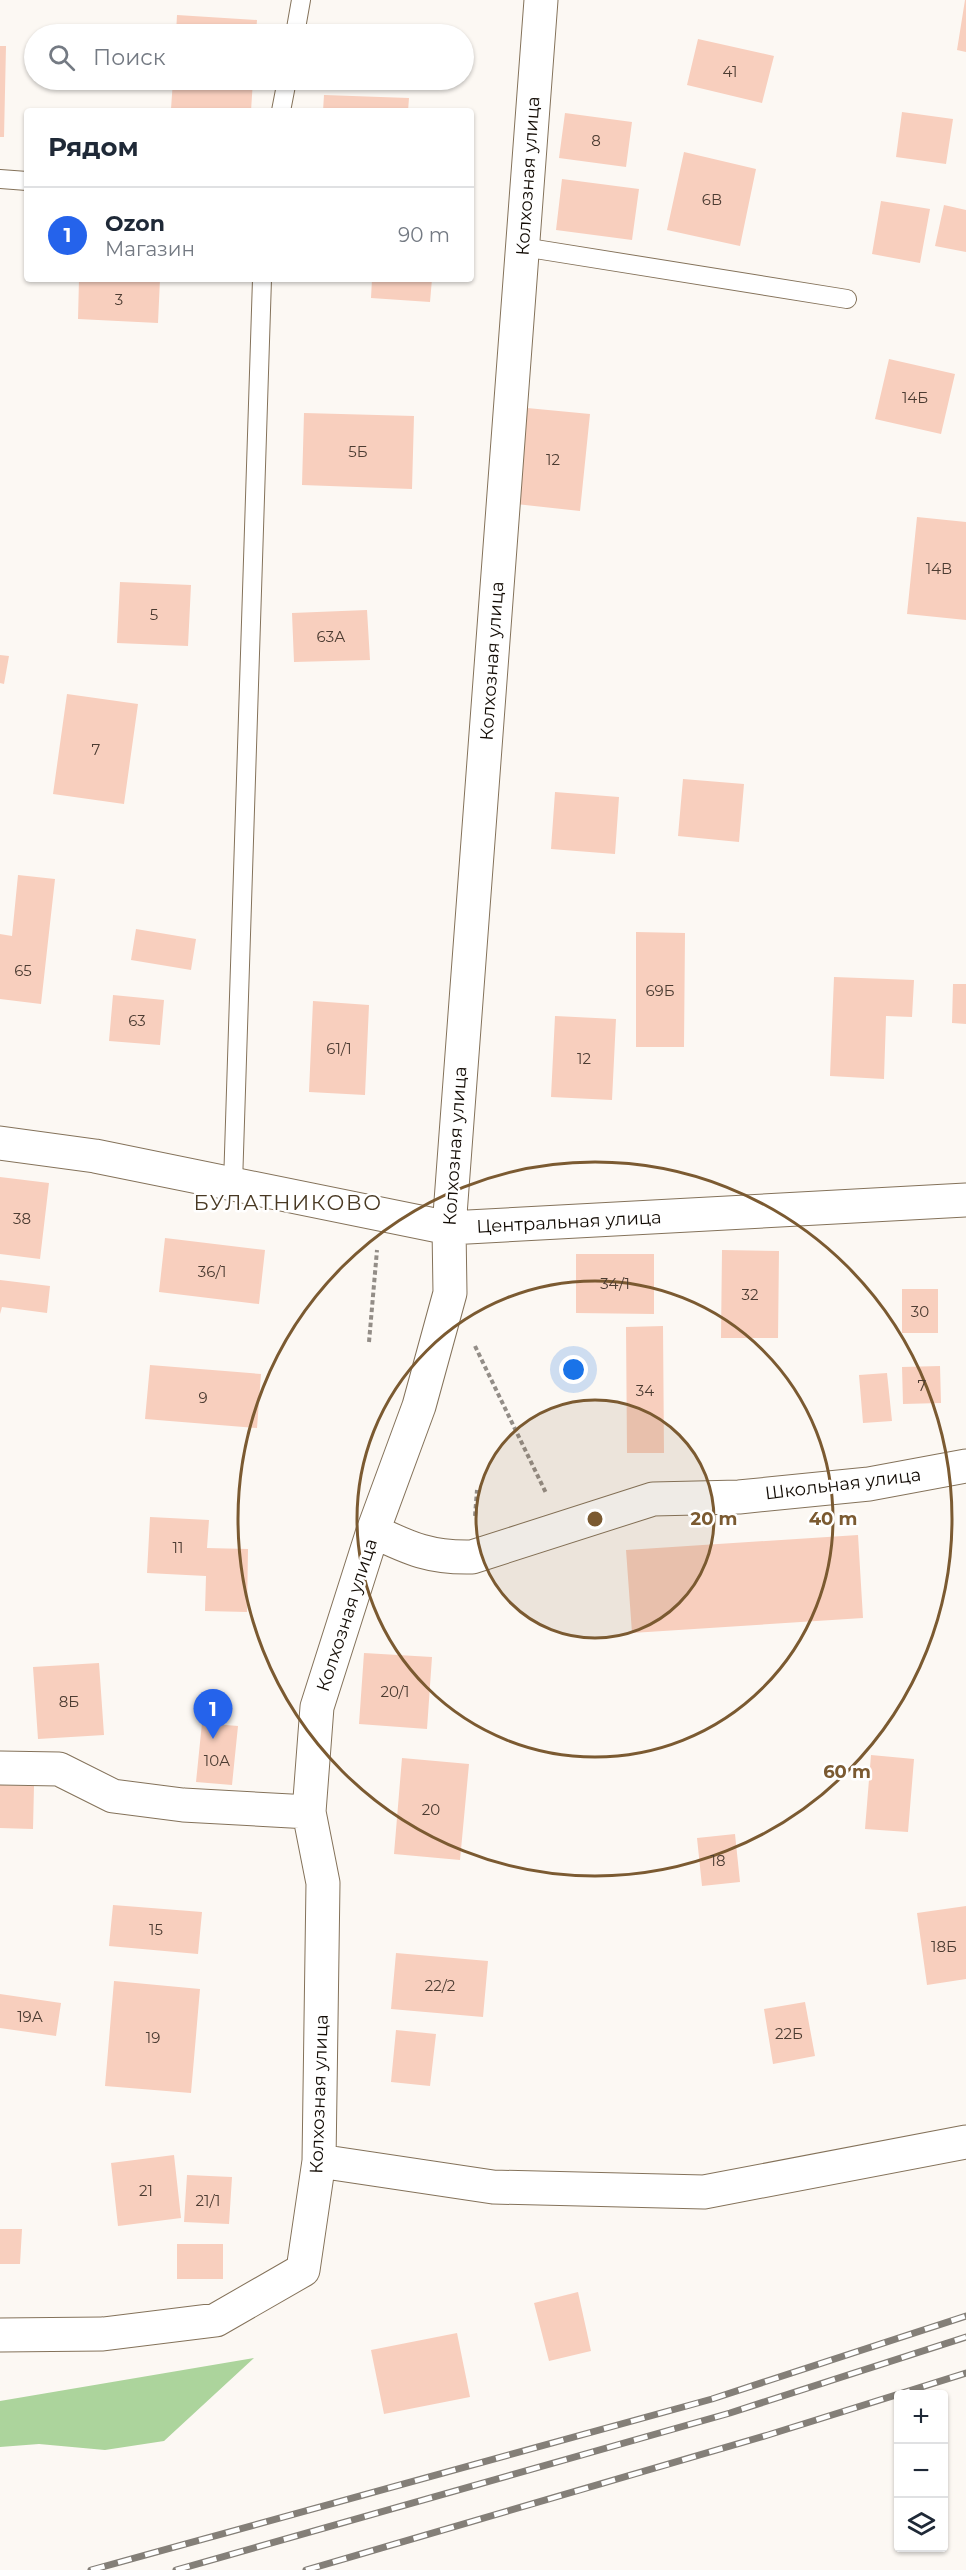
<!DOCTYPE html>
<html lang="ru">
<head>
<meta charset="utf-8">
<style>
	body { margin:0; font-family:Montserrat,sans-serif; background:#f6f6f7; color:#1f2937 }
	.controls { position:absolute; right:18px; bottom:18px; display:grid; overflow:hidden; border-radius:6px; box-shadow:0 2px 4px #0004 }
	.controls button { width:54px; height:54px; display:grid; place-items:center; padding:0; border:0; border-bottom:2px solid #e0e1e3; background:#fff; color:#1f2937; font:30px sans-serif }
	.you { position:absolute; left:574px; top:1370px; width:21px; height:21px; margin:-15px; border:4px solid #fff; border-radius:50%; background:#1a73e8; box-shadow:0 0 0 9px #1a73e833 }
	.badge { display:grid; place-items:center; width:39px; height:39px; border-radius:50%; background:#2563eb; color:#fff; font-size:20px; font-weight:700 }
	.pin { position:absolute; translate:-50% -50px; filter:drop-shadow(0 2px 3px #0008) }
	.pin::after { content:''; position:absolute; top:32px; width:21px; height:18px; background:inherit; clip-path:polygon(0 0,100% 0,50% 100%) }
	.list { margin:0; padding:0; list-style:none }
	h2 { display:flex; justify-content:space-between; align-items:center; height:78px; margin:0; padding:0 24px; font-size:26px }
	h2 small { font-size:20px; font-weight:400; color:#747a83 }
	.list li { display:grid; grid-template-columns:39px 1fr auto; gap:18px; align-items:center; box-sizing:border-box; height:96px; padding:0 24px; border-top:2px solid #e0e1e3 }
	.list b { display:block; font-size:22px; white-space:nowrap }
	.list p { margin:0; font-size:20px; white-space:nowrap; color:#747a83 }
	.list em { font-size:20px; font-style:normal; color:#747a83 }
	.icon { flex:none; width:33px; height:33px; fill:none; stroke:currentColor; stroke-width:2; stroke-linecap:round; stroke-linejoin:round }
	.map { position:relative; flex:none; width:966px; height:2570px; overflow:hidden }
	.search { position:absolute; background:#fff; box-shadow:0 2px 4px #0004; left:24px; top:24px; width:450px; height:66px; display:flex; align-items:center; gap:15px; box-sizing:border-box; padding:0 21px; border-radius:33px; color:#747a83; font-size:22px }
	.panel { position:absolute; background:#fff; box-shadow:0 2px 4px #0004; left:24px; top:108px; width:450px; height:174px; border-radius:6px }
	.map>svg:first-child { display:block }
	.forest { fill:#acd49c }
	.building { fill:#f8cfbe }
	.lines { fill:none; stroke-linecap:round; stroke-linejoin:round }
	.service-casing { stroke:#84725a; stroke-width:20 }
	.minor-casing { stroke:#84725a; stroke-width:35 }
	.path { stroke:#938d87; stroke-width:4; stroke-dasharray:4.5 3; stroke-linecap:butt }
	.service { stroke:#fff; stroke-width:18 }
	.minor { stroke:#fff; stroke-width:33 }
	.rail-casing { stroke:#847f78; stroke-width:7 }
	.rail { stroke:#fff; stroke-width:4.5; stroke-dasharray:14; stroke-linecap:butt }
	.ring { fill:none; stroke:#7b5a31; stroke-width:3 }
	.labels { text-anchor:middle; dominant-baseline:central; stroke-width:5; stroke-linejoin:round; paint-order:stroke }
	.number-label { font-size:15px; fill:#4c3c32 }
	.street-label { font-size:18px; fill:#120b04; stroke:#fff }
	.quarter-label { font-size:21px; letter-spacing:1.5px; fill:#493923; stroke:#fff }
	.centre { fill:#7b5a31; stroke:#fff; stroke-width:3 }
	.ring-label { font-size:18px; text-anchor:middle; font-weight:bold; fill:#7b5a31; stroke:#fff; stroke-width:5; stroke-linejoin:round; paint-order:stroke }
</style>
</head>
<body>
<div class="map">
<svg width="966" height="2570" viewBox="0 0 966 2570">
	<rect width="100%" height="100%" fill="#fcf8f3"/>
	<path class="forest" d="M254 2358 164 2441 105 2450 39 2444 0 2447V2401Z"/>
	<path class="building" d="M965 0H966V52L957 50Z
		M177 15 257 20 256 34H176Z
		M698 39 774 56 762 103 687 85Z
		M0 46H6L4 137H0Z
		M173 80H253L251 111 171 109Z
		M324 95 409 98 408 111H323Z
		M902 112 953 119 946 164 896 157Z
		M565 113 632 122 626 167 559 158Z
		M684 152 756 169 740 246 667 230Z
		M562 179 639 189 632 240 556 230Z
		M881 201 930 209 920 263 872 254Z
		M944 205 966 210V252L935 246Z
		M79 279H160L158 323 78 319Z
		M372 279H432L430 302 371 298Z
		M889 359 955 374 941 434 875 419Z
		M527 408 590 414 580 511 516 504Z
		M304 413 414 416 412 489 302 485Z
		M917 517 966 522V620L907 614Z
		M120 582 191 585 188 646 117 643Z
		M367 610 370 660 294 662 292 613Z
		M0 655 9 656 4 684 0 683Z
		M67 694 138 704 124 804 53 794Z
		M683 779 744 784 739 842 678 836Z
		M555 792 619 797 615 854 551 849Z
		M18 875 55 879 41 1004 0 999V934L12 936Z
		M136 929 196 939 191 970 131 960Z
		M636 932 685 933 684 1047H636Z
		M834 977 914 980 912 1017 886 1016 884 1079 830 1076Z
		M953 984H966V1024L952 1023Z
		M113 995 164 1000 160 1045 109 1041Z
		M313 1001 369 1005 365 1095 309 1092Z
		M555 1016 616 1019 612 1100 551 1097Z
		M0 1177 49 1183 40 1259 0 1254Z
		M165 1238 265 1250 259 1304 159 1292Z
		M722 1250 779 1251 778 1338H721Z
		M576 1254H654V1314L576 1313Z
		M0 1280 50 1286 47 1313 2 1307 0 1314Z
		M902 1289H938V1333H902Z
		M663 1326 664 1453H627L626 1327Z
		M150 1365 261 1374 257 1428 145 1419Z
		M940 1366 941 1403 903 1404 902 1367Z
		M887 1373 892 1421 863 1423 859 1375Z
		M150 1517 209 1520 207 1548 248 1549 247 1612 205 1611 206 1576 147 1573Z
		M858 1535 863 1618 632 1633 626 1550Z
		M364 1653 432 1657 427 1729 359 1724Z
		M99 1663 104 1735 38 1739 33 1667Z
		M202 1723 238 1726 232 1785 196 1782Z
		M871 1755 914 1759 908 1832 865 1829Z
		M402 1758 469 1764 460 1860 394 1854Z
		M0 1785 34 1786 33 1829 0 1828Z
		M735 1834 740 1882 702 1886 697 1838Z
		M113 1905 202 1912 198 1954 109 1946Z
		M966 1906V1979L927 1985 917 1913Z
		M396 1953 488 1961 483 2017 391 2009Z
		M114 1981 200 1989 191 2093 105 2086Z
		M0 1994 61 2003 56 2036 0 2028Z
		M805 2002 815 2056 773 2064 764 2009Z
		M396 2030 436 2034 430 2086 391 2082Z
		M174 2155 181 2218 118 2226 111 2163Z
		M187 2175 232 2177 229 2224 184 2222Z
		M0 2229H22L20 2264H0Z
		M177 2244H223V2279H177Z
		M578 2292 591 2351 549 2361 534 2303Z
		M457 2333 470 2397 384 2414 371 2350Z"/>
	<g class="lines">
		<g class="service-casing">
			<path id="service" d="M295 34 301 0
				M281 111 287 80
				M0 179 27 181
				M523 247 847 299
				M233 1184 262 279"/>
		</g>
		<g class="minor-casing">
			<path id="minor" d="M0 1143 95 1156 449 1228 966 1200
				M373 1531C410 1549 431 1558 472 1557L653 1499 739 1497 869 1484 966 1466
				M0 1768 59 1769 113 1796 183 1805 309 1812
				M319 2161 493 2187 704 2192 966 2142
				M0 2335 103 2334 216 2320 303 2270 319 2161 323 1883 309 1812 317 1707 373 1531 419 1406 450 1293 449 1228 541 0"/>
		</g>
		<path class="path" d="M369 1342 377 1250
			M475 1346 546 1493
			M475 1516 477 1490"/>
		<use href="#service" class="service"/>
		<use href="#minor" class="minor"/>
		<g class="rail-casing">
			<path id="rail" d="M91 2570 712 2399 966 2316
				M176 2570 730 2413 966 2337
				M306 2570 768 2435 966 2373"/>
		</g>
		<use href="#rail" class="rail"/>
	</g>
	<circle cx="595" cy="1519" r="119" fill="#7b5a31" fill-opacity=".12"/>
	<g class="ring">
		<circle cx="595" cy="1519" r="119"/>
		<circle cx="595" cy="1519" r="238"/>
		<circle cx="595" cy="1519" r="357"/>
	</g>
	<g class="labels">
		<g class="number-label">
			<text x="730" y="71">41</text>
			<text x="596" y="140">8</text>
			<text x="712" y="199">6В</text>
			<text x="119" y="299">3</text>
			<text x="915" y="397">14Б</text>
			<text x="358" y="451">5Б</text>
			<text x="553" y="459">12</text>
			<text x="939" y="568">14В</text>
			<text x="154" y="614">5</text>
			<text x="331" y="636">63А</text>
			<text x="96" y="749">7</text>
			<text x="23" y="970">65</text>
			<text x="660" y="990">69Б</text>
			<text x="137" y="1020">63</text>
			<text x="339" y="1048">61/1</text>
			<text x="584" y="1058">12</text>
			<text x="22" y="1218">38</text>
			<text x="212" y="1271">36/1</text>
			<text x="615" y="1283">34/1</text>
			<text x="750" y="1294">32</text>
			<text x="920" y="1311">30</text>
			<text x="922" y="1385">7</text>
			<text x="645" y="1390">34</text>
			<text x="203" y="1397">9</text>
			<text x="178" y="1547">11</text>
			<text x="395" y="1691">20/1</text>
			<text x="69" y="1701">8Б</text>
			<text x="217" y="1760">10А</text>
			<text x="431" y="1809">20</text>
			<text x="718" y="1860">18</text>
			<text x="156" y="1929">15</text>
			<text x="944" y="1946">18Б</text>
			<text x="440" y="1985">22/2</text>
			<text x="30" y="2016">19А</text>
			<text x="789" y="2033">22Б</text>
			<text x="153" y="2037">19</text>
			<text x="146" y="2190">21</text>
			<text x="208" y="2200">21/1</text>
		</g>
		<g class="street-label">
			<text transform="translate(528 176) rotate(-86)">Колхозная улица</text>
			<text transform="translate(492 661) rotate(-86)">Колхозная улица</text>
			<text transform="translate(455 1146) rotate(-86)">Колхозная улица</text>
			<text transform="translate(569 1222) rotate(-3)">Центральная улица</text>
			<text transform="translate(843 1484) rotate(-7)">Школьная улица</text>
			<text transform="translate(347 1615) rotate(-72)">Колхозная улица</text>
			<text transform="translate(319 2094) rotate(-88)">Колхозная улица</text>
		</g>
		<g class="quarter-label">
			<text x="288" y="1202">БУЛАТНИКОВО</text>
		</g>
	</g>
	<circle cx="595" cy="1519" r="9" class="centre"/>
	<g class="ring-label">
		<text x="714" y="1525">20 m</text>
		<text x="833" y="1525">40 m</text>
		<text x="847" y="1778">60 m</text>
	</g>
</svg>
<div class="controls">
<button>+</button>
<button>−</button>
<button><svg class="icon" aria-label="layers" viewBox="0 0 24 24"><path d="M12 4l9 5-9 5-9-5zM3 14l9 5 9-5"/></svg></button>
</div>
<div class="you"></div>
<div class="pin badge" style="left:213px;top:1739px">1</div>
<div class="search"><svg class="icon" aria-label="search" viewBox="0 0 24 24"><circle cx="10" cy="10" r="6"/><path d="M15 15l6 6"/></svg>Поиск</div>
<section class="panel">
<h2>Рядом<small></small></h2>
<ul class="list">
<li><span class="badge">1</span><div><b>Ozon</b><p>Магазин</p></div><em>90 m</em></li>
</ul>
</section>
</div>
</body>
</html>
